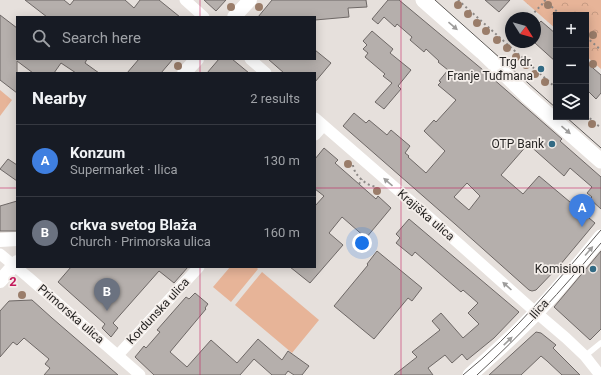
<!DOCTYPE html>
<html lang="en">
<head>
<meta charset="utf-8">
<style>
	body { margin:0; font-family:Roboto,sans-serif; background:#20242c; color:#f1f3f6 }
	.controls { position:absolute; right:12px; top:12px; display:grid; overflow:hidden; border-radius:0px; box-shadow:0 2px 10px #0003 }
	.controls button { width:36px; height:36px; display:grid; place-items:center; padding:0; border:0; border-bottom:1px solid #363941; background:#171b24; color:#f1f3f6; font:20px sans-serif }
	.compass { position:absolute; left:505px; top:12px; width:36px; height:36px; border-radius:50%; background:#171b24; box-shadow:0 2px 10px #0003; rotate:127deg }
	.you { position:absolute; left:362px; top:243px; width:14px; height:14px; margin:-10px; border:3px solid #fff; border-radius:50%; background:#1a73e8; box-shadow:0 0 0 6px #1a73e833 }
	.badge { display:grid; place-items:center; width:26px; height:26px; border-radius:50%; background:#7c3aed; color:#fff; font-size:13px; font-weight:700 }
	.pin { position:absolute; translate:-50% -33px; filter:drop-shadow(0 1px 2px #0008) }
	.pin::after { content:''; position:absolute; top:21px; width:14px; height:12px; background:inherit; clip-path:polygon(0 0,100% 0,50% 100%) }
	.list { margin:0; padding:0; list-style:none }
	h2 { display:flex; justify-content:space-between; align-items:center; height:52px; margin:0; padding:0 16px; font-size:17px }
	h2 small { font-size:13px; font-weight:400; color:#9ea1a6 }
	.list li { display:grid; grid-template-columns:26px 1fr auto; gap:12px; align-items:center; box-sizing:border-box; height:72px; padding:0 16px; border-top:1px solid #363941 }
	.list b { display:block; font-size:15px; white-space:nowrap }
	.list p { margin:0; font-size:13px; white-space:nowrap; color:#9ea1a6 }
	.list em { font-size:13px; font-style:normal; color:#9ea1a6 }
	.icon { flex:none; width:22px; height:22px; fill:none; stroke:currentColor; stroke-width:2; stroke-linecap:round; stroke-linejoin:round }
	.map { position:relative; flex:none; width:601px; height:375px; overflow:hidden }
	.search { position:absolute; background:#171b24; box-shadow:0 2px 10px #0003; left:16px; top:16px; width:300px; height:44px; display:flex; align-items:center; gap:10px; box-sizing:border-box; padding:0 14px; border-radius:0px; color:#9ea1a6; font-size:15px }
	.panel { position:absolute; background:#171b24; box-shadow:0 2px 10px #0003; left:16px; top:72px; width:300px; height:196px; border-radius:0px }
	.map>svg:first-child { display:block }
	.forest { fill:url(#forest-crowns) }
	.pitch { fill:#e7b498 }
	.building { fill:#b5afac; stroke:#6e6866; fill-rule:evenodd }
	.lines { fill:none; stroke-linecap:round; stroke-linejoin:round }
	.path { stroke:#8d8987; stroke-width:2; stroke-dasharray:2 3; stroke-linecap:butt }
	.service { stroke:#fff; stroke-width:5.5 }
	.minor { stroke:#fff; stroke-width:11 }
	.tertiary { stroke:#fff; stroke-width:14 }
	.secondary { stroke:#fff; stroke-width:15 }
	.tram { stroke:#5e5b59; stroke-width:1 }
	.tree { fill:#9a7d6a }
	.oneway { fill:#9e9d9c }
	.grid { fill:none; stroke:#c2185b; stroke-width:1; stroke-opacity:0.55 }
	.poi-dot { fill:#326a84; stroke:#f3ede9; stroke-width:1.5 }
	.labels { text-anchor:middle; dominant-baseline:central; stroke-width:3.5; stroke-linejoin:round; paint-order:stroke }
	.poi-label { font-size:12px; fill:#272524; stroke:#f3ede9; text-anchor:end }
	.street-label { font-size:12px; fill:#272524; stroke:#f3ede9 }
	.grid-label { font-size:13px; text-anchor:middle; font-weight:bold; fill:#c2185b; stroke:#f3ede9; stroke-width:3.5; stroke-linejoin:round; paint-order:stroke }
</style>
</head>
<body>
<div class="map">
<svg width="601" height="375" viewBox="0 0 601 375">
	<defs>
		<pattern id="forest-crowns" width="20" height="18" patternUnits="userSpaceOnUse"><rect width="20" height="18" fill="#e7b498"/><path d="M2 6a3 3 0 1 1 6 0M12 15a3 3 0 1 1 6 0" fill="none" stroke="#c69b83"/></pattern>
	</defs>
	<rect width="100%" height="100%" fill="#e6e0dc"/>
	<path class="forest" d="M523 0H601V69L586 56V15H556V29Z"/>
	<path class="pitch" d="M0 90 12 100 0 116Z
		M230 267H256L258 269 231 302 213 287Z
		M262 272 319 320 292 353 235 305Z"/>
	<path class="building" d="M25 0H64L70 5 74 0H125L134 8 140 0H159L180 17H47Z
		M204 0H226L216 11Z
		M272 0H366L367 7 348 8 349 17 315 20V17H258Z
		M388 0H399L483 70 562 139 560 141 601 177V209L590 199 592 197 587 193 592 187 570 168 564 176 528 144 501 175 523 194 539 176 595 223 560 265 536 290 532 291 529 290 455 224 343 126 354 113 366 123 369 120 387 135 391 130 410 146 405 153 409 156 408 157 426 173 445 151 424 131 434 120 436 122 456 100 438 85 441 82 439 81 448 70 438 62 439 61 426 49 424 52 410 40 412 37 397 24 395 27 384 17 378 24 372 19ZM467 183 480 196 469 210 454 197Z
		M485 0H510L499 12Z
		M0 15 17 28V59H87L85 63 99 73H76L61 63 54 73H33L17 61V93L0 80Z
		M541 21 556 34V62L535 43V27Z
		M372 31 393 49 390 53 411 70 398 86 401 89 384 109 375 102 392 83 383 76 385 74 365 57 368 53 363 49 367 45 363 41Z
		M315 50 331 63 315 82V73H284L268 59H315Z
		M139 59H173L161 73H127Z
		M219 59H232L249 73H207Z
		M586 62 601 75V93L596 99 586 89Z
		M324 148 338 160 335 163 376 199 378 196 391 208 366 238 342 217 329 233 343 245 310 283 290 267H315V206L324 196 315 189V159Z
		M8 159 17 165V181L0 169Z
		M17 201V231H0V206Z
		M409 219 519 312 494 338 467 360 462 354 452 363 445 355 428 368 433 375H394L417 357 412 352 440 330 432 321 441 313 463 338 479 324 468 313 478 303 463 290 461 292 415 252 412 256 396 243 400 238 396 234Z
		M377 251 422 288 412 301 408 298 374 339 334 306 368 265 367 264Z
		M601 251V329L590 340 554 307Z
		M71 267H188L174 283 159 271 113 323 118 328 111 337 102 328 105 324 58 282Z
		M195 293 208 304 205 308 206 309 170 352 187 367 211 340 237 363 258 339 282 360 288 351 309 366 302 375H294L288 371 285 375H272L254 359 240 375H154L135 357 144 346 146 348 160 332 157 330 186 297 189 299Z
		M32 300 52 318 118 375H44L50 368 45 364 49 359 24 338 17 345 13 342 0 357V311L9 301Z
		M536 332 541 333 556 345 553 348 580 375H562L547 361 541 356 521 375H489Z"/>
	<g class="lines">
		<path class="path" d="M458 0 556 88
			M544 0 561 15
			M531 16 545 1
			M586 37 601 50
			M586 115 601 128
			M353 165C354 175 366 186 377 187
			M359 184 362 179"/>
		<path class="service" d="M585 356 601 343"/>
		<path class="minor" d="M185 0 204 17
			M250 59 266 73
			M315 118 430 218 532 309 566 338 585 356 600 375
			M315 135 323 126
			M0 254 28 277 140 375
			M118 355 199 267"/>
		<path class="tertiary" d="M234 17 250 0
			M184 73 197 59
			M0 240 17 239
			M0 281 17 262"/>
		<path class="secondary" d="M423 0 482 52 526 95 601 161
			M470 375C487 360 504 345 520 329 549 301 575 269 601 237"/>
		<path class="tram" d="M435 0 556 108
			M566 117 601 148
			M463 375C515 333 558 280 601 230
			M477 375C522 334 562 290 601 243"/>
	</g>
	<g class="tree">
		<circle cx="458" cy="5" r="4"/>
		<circle cx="548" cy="5" r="4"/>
		<circle cx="231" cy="7" r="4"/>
		<circle cx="259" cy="7" r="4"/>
		<circle cx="468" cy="14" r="4"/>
		<circle cx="477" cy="23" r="4"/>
		<circle cx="486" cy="31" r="4"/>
		<circle cx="593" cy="35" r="4"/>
		<circle cx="497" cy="40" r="4"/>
		<circle cx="507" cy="48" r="4"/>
		<circle cx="516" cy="57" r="4"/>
		<circle cx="593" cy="64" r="4"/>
		<circle cx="526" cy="65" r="4"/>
		<circle cx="178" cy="66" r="4"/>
		<circle cx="535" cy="74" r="4"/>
		<circle cx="545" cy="82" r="4"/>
		<circle cx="592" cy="124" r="4"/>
		<circle cx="348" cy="164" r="4"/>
		<circle cx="377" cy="191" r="4"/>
		<circle cx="22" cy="295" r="4"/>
	</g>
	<defs><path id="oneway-solid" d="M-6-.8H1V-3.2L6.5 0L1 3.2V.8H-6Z"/></defs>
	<g class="oneway">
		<use href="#oneway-solid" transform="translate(453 26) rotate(41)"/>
		<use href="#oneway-solid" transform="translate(566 130) rotate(41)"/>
		<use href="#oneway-solid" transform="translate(388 182) rotate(-139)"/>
		<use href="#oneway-solid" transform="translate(589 251) rotate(-49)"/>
		<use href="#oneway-solid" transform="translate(507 286) rotate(-138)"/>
		<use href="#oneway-solid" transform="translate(508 341) rotate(-44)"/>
	</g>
	<path class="grid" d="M200 0V17M401 0V375M200 59V73M0 188H17M315 188H601M200 267V375"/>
	<g class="poi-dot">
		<circle cx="541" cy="69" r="4"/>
		<circle cx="552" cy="144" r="4"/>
		<circle cx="593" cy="269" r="4"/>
	</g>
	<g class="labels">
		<g class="poi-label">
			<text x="533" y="62">Trg dr.<tspan x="533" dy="14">Franje Tuđmana</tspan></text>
			<text x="544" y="144">OTP Bank</text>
			<text x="585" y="269">Komision</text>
		</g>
		<g class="street-label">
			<text transform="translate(426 215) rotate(41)">Krajiška ulica</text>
			<text transform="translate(539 309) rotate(-48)">Ilica</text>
			<text transform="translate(158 311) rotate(-47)">Kordunska ulica</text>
			<text transform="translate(71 314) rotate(41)">Primorska ulica</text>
		</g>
	</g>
	<g class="grid-label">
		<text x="13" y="286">2</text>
	</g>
</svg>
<div class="controls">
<button>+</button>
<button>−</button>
<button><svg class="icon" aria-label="layers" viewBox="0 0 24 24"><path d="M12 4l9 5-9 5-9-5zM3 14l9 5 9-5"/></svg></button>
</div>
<svg class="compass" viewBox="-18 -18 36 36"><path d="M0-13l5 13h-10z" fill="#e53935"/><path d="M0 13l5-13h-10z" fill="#9ea1a6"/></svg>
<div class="you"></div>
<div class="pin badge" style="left:582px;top:227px;background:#3f7fe0">A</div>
<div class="pin badge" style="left:107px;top:311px;background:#6b7280">B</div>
<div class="search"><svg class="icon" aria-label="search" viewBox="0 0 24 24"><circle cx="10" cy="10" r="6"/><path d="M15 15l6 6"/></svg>Search here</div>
<section class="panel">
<h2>Nearby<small>2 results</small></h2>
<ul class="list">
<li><span class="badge" style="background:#3f7fe0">A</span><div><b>Konzum</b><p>Supermarket · Ilica</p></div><em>130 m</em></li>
<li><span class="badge" style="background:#6b7280">B</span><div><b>crkva svetog Blaža</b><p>Church · Primorska ulica</p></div><em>160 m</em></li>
</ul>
</section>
</div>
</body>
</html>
